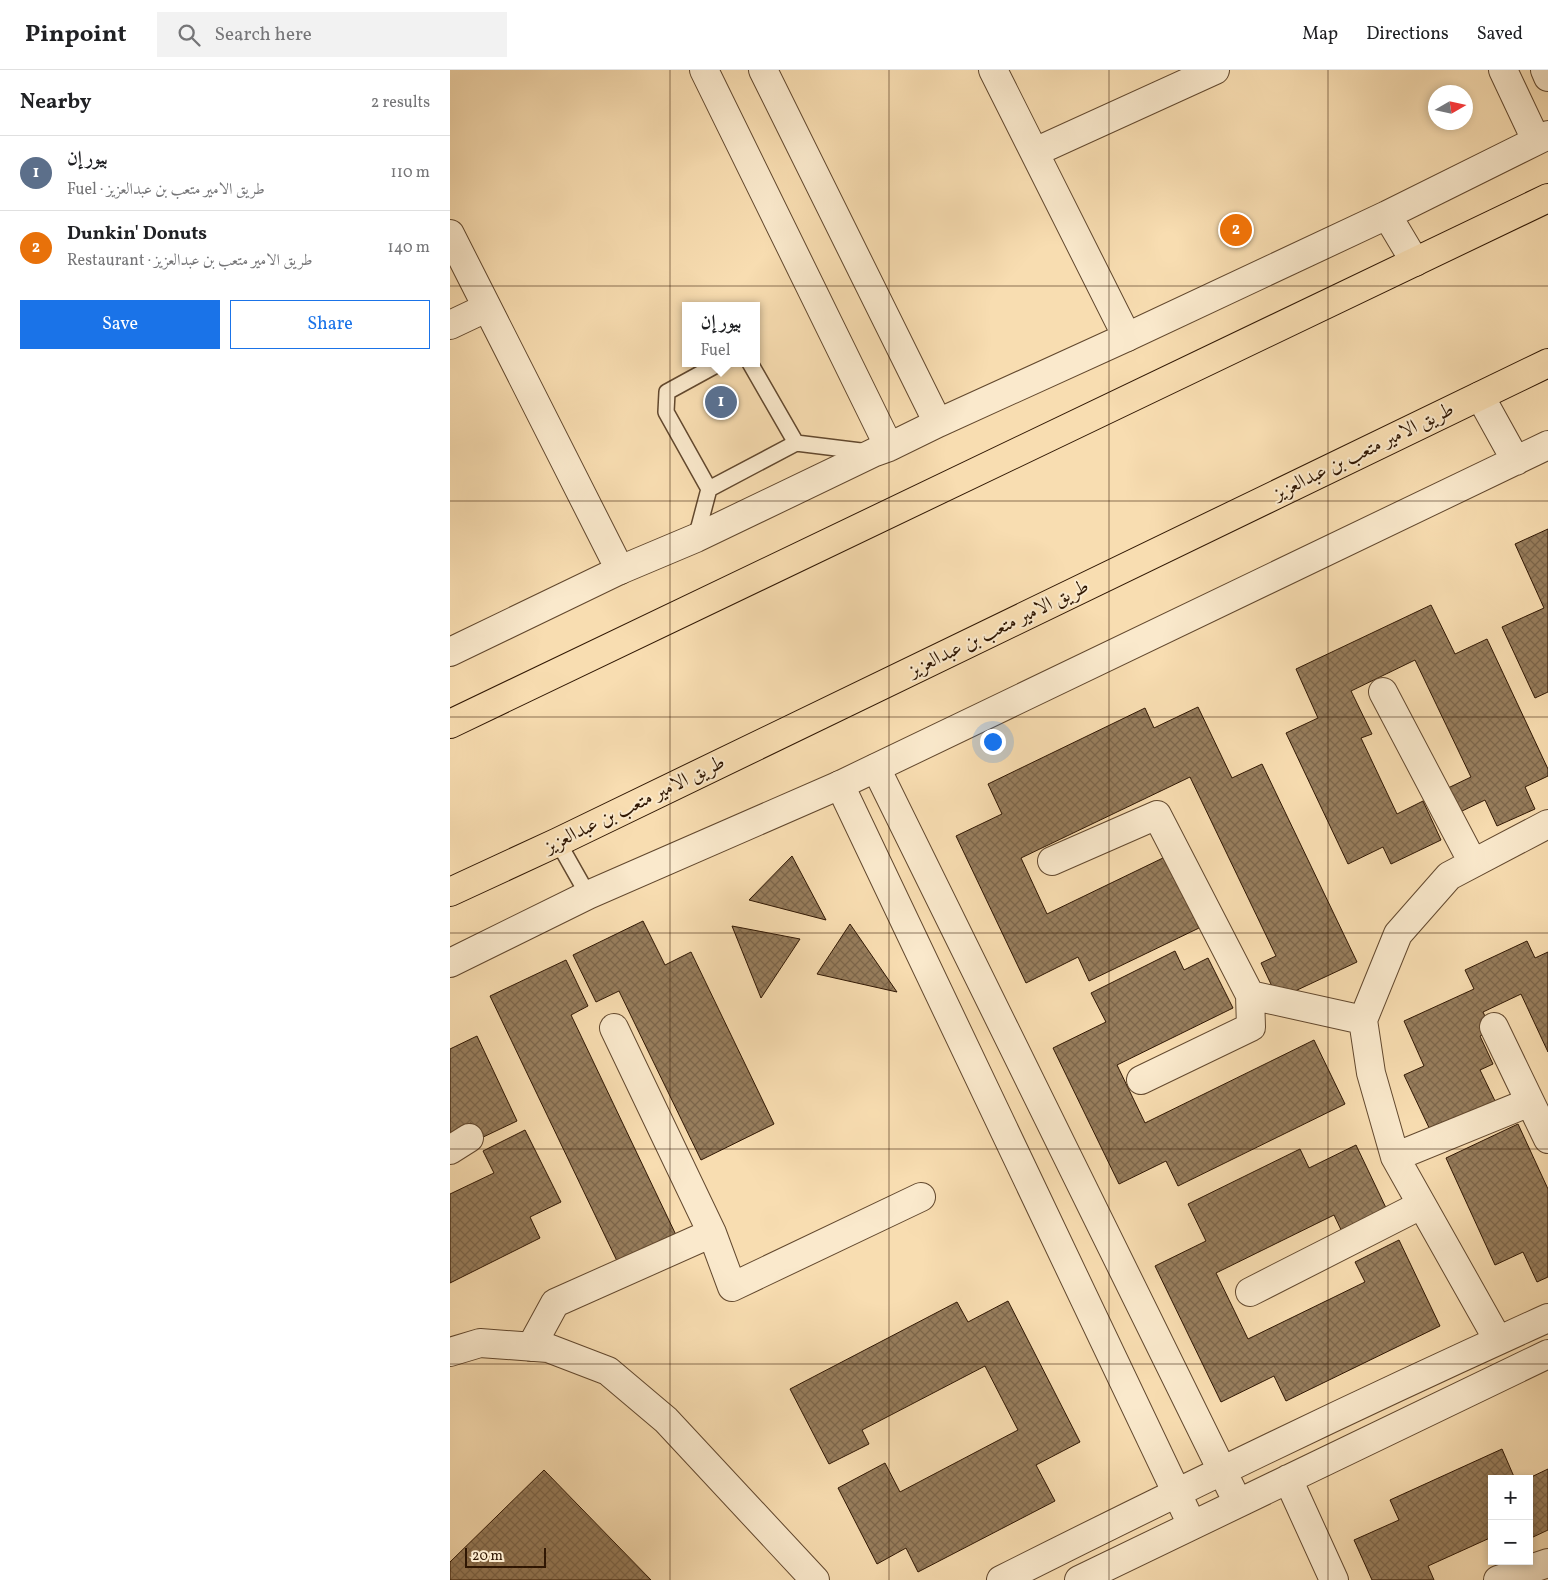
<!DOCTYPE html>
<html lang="en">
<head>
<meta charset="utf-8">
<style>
	body { margin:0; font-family:Vollkorn,Amiri,serif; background:#f2f2f2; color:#202124 }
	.controls { position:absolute; right:15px; bottom:15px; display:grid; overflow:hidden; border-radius:0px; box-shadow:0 2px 8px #0003 }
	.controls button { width:45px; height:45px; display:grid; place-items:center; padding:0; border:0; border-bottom:1px solid #e0e0e0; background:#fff; color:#202124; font:25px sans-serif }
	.compass { position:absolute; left:978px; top:15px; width:45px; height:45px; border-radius:50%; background:#fff; box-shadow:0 2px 8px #0003; rotate:81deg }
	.scale { position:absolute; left:15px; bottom:12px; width:81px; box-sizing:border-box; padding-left:5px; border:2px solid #301703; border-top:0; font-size:14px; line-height:18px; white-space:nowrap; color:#301703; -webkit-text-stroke:4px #fae9cc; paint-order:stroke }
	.you { position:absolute; left:542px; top:671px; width:18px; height:18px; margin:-12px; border:4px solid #fff; border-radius:50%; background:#1a73e8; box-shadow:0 0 0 8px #1a73e833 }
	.badge { display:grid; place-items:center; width:32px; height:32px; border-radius:50%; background:#1a73e8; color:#fff; font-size:16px; font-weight:700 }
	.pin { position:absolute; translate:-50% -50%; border:2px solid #fff; box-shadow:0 1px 5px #0006 }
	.popup { position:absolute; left:232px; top:232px; width:78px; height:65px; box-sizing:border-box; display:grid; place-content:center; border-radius:0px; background:#fff; filter:drop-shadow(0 1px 4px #0005); font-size:16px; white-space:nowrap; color:#757577 }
	.popup b { font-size:19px; color:#202124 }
	.popup::after { content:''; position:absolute; left:50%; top:100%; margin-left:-10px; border:10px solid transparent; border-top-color:#fff }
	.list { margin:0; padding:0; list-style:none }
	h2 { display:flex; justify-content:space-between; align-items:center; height:65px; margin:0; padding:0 20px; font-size:21px }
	h2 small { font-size:16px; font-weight:400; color:#757577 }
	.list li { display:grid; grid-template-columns:32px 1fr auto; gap:15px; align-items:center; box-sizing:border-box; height:75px; padding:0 20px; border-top:1px solid #e0e0e0 }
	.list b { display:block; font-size:19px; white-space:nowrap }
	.list p { margin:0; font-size:16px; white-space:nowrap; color:#757577 }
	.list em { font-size:16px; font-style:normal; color:#757577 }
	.actions { display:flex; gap:10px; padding:15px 20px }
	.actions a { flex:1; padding:11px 0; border:1px solid #1a73e8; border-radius:0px; text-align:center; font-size:18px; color:#1a73e8 }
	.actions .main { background:#1a73e8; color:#fff }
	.icon { flex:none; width:28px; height:28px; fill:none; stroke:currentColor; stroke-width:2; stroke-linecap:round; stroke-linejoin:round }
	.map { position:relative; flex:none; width:1098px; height:1510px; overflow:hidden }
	header { display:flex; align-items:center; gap:30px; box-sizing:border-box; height:70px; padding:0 25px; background:#fff; border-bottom:1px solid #e0e0e0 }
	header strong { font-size:24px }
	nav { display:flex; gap:28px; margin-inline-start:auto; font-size:18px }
	.search { width:350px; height:45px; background:#f2f2f2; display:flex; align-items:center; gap:12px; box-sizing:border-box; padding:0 18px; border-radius:0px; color:#757577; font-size:19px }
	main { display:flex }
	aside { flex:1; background:#fff }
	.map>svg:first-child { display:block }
	.building { fill:url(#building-cross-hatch); stroke:#301703 }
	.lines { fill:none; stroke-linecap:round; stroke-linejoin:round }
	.service-casing { stroke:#62482e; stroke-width:18 }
	.minor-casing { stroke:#62482e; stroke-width:30 }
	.tertiary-casing { stroke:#62482e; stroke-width:30 }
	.primary-casing { stroke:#301703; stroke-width:30 }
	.service { stroke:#fae9cc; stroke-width:15 }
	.minor { stroke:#fae9cc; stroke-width:28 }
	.tertiary { stroke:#fae9cc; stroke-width:28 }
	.primary { stroke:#f8ddb1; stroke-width:28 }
	.grid { fill:none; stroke:#301703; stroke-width:1; stroke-opacity:0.55 }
	.labels { text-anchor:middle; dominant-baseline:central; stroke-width:4; stroke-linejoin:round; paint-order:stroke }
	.street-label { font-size:20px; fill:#301703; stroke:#fae9cc }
</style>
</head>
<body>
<header>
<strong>Pinpoint</strong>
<div class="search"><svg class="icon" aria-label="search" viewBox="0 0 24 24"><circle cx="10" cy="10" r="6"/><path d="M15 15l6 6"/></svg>Search here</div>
<nav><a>Map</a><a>Directions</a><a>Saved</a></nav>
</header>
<main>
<aside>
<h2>Nearby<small>2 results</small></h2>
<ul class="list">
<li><span class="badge" style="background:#5c6f8a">1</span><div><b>بيور إن</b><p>Fuel · طريق الامير متعب بن عبدالعزيز</p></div><em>110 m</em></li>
<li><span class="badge" style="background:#e8710a">2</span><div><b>Dunkin' Donuts</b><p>Restaurant · طريق الامير متعب بن عبدالعزيز</p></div><em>140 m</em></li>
</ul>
<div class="actions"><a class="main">Save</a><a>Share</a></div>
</aside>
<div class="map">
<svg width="1098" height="1510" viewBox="0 0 1098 1510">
	<defs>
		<pattern id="building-cross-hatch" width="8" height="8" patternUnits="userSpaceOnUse" patternTransform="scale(1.25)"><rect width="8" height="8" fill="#987e5d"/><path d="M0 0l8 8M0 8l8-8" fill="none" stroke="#7c664b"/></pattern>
	</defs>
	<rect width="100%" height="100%" fill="#f8ddb1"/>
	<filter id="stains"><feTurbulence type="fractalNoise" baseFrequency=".004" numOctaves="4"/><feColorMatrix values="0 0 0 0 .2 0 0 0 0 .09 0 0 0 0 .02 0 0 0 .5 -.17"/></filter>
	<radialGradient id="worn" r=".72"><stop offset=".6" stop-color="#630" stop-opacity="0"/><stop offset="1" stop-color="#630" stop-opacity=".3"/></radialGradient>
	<path class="building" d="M1098 459V622L1085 628 1052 557 1094 538 1065 474Z
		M981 535 1005 584 1037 569 1098 699V706L1075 717 1085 739 1047 756 1035 730 1010 742 998 718 1021 707 965 590 901 621 922 664 911 668 947 744 973 731 991 770 941 794 933 777 898 794 836 663 868 648 846 599Z
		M748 637 782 708 812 694 907 892 828 929 811 893 826 886 740 707 571 788 597 844 715 787 749 858 639 911 628 887 576 913 506 766 552 744 538 714 695 638 704 658Z
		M342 786 376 850 299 830Z
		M193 851 215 895 241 882 324 1054 251 1090 169 921 146 932 123 885Z
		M400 854 447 922 367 904Z
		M282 856 350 869 311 928Z
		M1077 871 1085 888 1098 882V982L1071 924 1033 942 1042 961 1030 966 1043 994 1030 1000 1047 1035 982 1064 954 1005 974 996 954 951 1024 919 1015 900Z
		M725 881 734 900 758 888 783 938 667 995 695 1053 864 970 895 1034 728 1116 716 1091 669 1114 603 978 656 952 641 923Z
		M116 890 138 936 121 945 226 1165 168 1193 40 926Z
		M27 966 67 1051 29 1069 21 1053 0 1063V979Z
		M1068 1054 1098 1119V1207L1087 1212 1073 1182 1045 1195 996 1088Z
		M75 1060 111 1132 80 1147 90 1168 0 1213V1124L44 1103 33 1081Z
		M906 1075 938 1142 893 1164 884 1145 766 1203 798 1269 915 1212 905 1192 949 1170 990 1256 836 1331 824 1306 771 1332 705 1196 756 1171 738 1134 850 1079 859 1098Z
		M558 1231 630 1372 586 1395 605 1431 468 1502 456 1478 427 1494 388 1418 435 1393 450 1422 568 1360 535 1296 412 1360 419 1374 379 1394 340 1319 507 1232 518 1252Z
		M1052 1379 1065 1409H1042V1467L978 1496 984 1510H922L904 1470 949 1450 940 1430Z
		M1098 1399V1460L1081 1468 1079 1465V1409H1077Z
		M94 1400 201 1510H0V1492Z"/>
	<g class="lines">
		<g class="service-casing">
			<path id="service" d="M300 293 346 373
				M259 419 216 342 217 322 270 293
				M246 468 259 419 346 373 419 382
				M108 772 138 825"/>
		</g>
		<g class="minor-casing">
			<path id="minor" d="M543 0 677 267
				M585 82 765 0
				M0 164 170 500
				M0 255 36 238
				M933 622 1023 793
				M426 698 788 1433
				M390 715 742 1455
				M602 791 707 745 800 925 913 950
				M1044 957 1098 1069
				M164 958 262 1163 282 1217 471 1127
				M691 1010 801 957 800 925
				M0 1080 19 1068
				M945 1087 1080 1032
				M800 1222 971 1135
				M1048 1270 945 1087 921 1003 913 950 948 864 999 806 1098 754
				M81 1277 105 1233 262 1163
				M0 1282 30 1273 98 1278 158 1301 216 1350 365 1510
				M838 1409 884 1510
				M551 1510C732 1419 914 1331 1098 1248
				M629 1510 1098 1284
				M1048 1510 1098 1493"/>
		</g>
		<g class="tertiary-casing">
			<path id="tertiary" d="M254 0 439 377
				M313 0 488 353
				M1053 0 1086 70
				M1095 0 1098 7
				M937 145 965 192
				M1030 326 1066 391
				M0 582 170 500 246 468 425 382 439 377 488 353 677 267 937 145 1098 65
				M0 893 138 825 390 715 1098 375"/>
		</g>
		<g class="primary-casing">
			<path id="primary" d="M0 654 1098 128
				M0 822 108 772 1098 293"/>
		</g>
		<use href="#service" class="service"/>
		<use href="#minor" class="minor"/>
		<use href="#tertiary" class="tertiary"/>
		<use href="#primary" class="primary"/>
	</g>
	<path class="grid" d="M220 0V1510M439 0V1510M659 0V1510M878 0V1510M0 216H1098M0 431H1098M0 647H1098M0 863H1098M0 1079H1098M0 1294H1098"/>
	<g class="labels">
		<g class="street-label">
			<text transform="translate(914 382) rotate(-26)">طريق الامير متعب بن عبدالعزيز</text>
			<text transform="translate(549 559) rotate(-26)">طريق الامير متعب بن عبدالعزيز</text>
			<text transform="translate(185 735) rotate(-26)">طريق الامير متعب بن عبدالعزيز</text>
		</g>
	</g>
	<rect width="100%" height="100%" filter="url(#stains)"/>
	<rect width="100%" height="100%" fill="url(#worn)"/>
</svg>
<div class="controls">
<button>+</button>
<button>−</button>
</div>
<svg class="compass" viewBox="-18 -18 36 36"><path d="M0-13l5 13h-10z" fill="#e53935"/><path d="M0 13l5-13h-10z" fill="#757577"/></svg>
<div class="scale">20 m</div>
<div class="you"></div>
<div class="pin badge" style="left:271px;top:332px;background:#5c6f8a">1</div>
<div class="popup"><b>بيور إن</b>Fuel</div>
<div class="pin badge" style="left:786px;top:160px;background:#e8710a">2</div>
</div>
</main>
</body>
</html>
